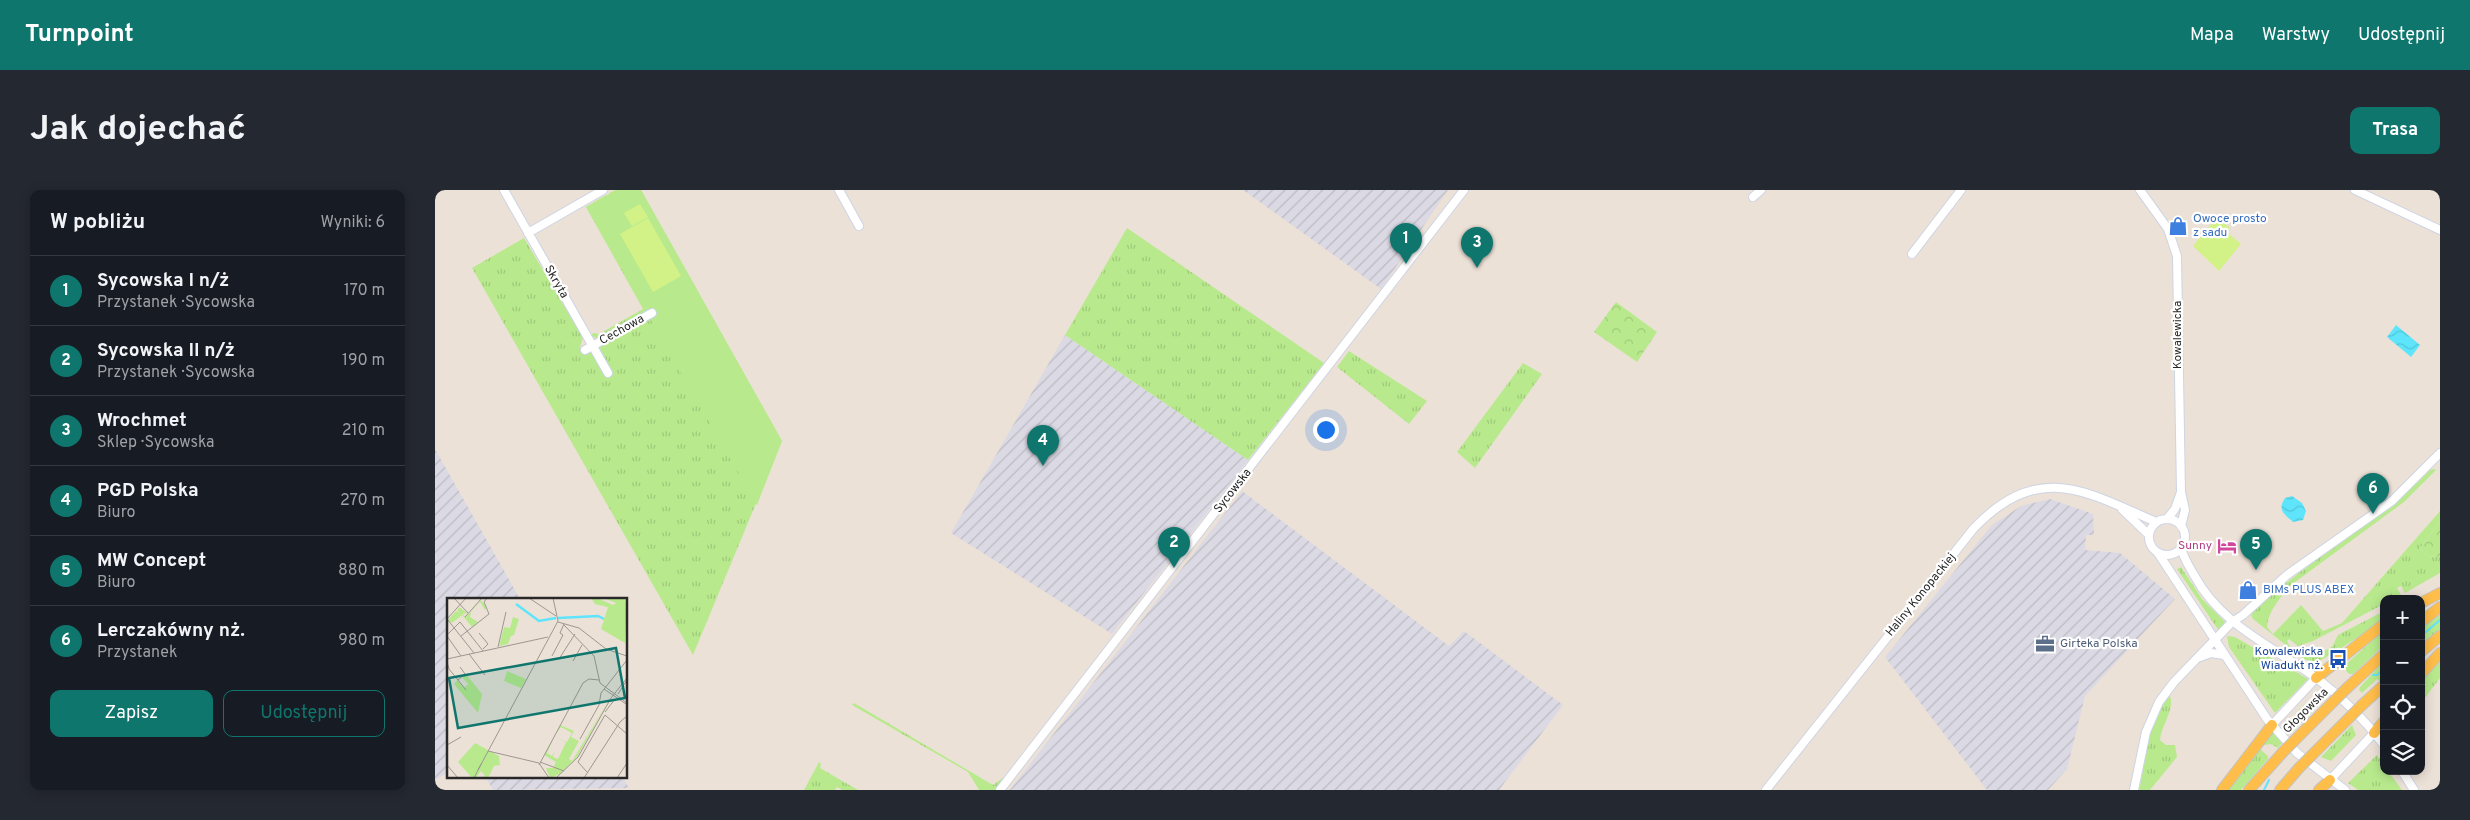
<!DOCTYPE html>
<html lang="pl">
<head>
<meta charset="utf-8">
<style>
	body { margin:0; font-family:Overpass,sans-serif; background:#242831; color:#f1f3f6 }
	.controls { position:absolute; right:15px; bottom:15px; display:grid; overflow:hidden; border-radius:10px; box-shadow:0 2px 12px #0003 }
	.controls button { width:45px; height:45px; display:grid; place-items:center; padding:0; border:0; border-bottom:1px solid #363941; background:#171b24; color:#f1f3f6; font:25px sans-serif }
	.you { position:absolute; left:890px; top:239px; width:18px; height:18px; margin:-12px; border:4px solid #fff; border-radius:50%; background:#1a73e8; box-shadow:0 0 0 8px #1a73e833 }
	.badge { display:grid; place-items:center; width:32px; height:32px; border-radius:50%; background:#0f766e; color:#fff; font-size:16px; font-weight:700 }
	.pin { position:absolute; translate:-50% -41px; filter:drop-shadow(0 1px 2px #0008) }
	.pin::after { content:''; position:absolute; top:26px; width:18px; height:15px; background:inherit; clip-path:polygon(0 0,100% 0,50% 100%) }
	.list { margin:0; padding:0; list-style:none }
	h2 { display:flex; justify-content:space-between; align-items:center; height:65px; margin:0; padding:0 20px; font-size:21px }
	h2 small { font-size:16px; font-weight:400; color:#9ea1a6 }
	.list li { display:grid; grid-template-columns:32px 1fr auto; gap:15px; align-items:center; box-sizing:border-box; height:70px; padding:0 20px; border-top:1px solid #363941 }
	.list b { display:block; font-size:19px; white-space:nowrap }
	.list p { margin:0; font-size:16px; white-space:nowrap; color:#9ea1a6 }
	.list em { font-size:16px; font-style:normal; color:#9ea1a6 }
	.actions { display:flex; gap:10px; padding:15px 20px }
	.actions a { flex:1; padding:11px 0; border:1px solid #0f766e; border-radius:10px; text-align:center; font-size:18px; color:#0f766e }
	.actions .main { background:#0f766e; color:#fff }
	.icon { flex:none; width:28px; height:28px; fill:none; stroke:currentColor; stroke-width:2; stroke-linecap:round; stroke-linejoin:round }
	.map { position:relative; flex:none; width:2005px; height:600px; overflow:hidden; border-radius:10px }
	header { display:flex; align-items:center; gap:30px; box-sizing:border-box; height:70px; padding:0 25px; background:#0f766e; color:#fff }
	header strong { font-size:24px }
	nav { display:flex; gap:28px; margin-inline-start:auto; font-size:18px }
	.intro { display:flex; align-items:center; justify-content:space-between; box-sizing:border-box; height:120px; padding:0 30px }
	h1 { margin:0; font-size:35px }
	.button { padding:12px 22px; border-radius:10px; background:#0f766e; color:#fff; font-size:18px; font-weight:700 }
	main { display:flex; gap:30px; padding:0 30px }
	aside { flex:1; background:#171b24; border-radius:10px; box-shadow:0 2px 12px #0003 }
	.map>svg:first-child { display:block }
	.industrial { fill:url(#industrial-furrows) }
	.grass { fill:url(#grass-tufts) }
	.forest { fill:url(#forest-crowns) }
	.park { fill:#b8ea8d }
	.pitch { fill:#d2f287 }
	.water { fill:url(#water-waves) }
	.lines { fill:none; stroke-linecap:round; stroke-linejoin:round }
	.stream { stroke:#5ee5fb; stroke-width:2 }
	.minor-casing { stroke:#cdd4e3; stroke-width:10 }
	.major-casing { stroke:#c3c3c3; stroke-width:12 }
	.minor { stroke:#fff; stroke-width:8 }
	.major { stroke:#ffbe4a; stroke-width:10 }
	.major-bridge-casing { stroke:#c3c3c3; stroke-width:12; stroke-linecap:butt }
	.major-bridge { stroke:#ffbe4a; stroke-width:10 }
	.labels { text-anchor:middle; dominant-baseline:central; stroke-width:4.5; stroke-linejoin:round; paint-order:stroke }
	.shop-label { font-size:12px; fill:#366cbe; stroke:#fff; text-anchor:start }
	.street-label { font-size:12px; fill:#282828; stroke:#fff }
	.hotel-label { font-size:12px; fill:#b23c85; stroke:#fff; text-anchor:end }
	.service-label { font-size:12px; fill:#4e5e75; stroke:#fff; text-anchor:start }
	.transit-label { font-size:12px; fill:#164399; stroke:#fff; text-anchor:end }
	.inset-river { fill:none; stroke:#5ee5fb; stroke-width:2.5 }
	.inset-road { fill:none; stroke:#9e9791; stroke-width:1 }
	.view { fill:#0f766e; fill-opacity:0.15; stroke:#0f766e; stroke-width:2.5 }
	.inset-edge { fill:none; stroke:#282828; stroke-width:2.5 }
</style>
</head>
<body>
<header>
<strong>Turnpoint</strong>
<nav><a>Mapa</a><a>Warstwy</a><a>Udostępnij</a></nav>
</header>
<div class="intro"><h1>Jak dojechać</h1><a class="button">Trasa</a></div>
<main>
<aside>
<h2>W pobliżu<small>Wyniki: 6</small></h2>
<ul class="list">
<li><span class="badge">1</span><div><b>Sycowska I n/ż</b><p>Przystanek · Sycowska</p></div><em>170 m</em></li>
<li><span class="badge">2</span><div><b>Sycowska II n/ż</b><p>Przystanek · Sycowska</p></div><em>190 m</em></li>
<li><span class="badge">3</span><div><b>Wrochmet</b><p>Sklep · Sycowska</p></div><em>210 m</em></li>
<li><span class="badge">4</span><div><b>PGD Polska</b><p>Biuro</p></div><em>270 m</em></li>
<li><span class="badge">5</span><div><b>MW Concept</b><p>Biuro</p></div><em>880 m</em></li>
<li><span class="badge">6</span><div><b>Lerczakówny nż.</b><p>Przystanek</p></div><em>980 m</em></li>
</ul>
<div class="actions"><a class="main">Zapisz</a><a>Udostępnij</a></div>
</aside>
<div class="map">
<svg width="2005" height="600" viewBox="0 0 2005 600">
	<defs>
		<pattern id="industrial-furrows" width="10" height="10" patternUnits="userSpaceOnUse" patternTransform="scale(1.25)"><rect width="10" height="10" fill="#dbd9e3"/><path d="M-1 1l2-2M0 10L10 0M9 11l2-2" fill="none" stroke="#bcbac3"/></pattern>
		<pattern id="grass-tufts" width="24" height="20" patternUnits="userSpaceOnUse" patternTransform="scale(1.25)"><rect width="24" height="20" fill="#b8ea8d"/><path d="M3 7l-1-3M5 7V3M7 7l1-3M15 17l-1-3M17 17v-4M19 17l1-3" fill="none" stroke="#9ec97a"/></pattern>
		<pattern id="forest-crowns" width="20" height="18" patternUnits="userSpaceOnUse" patternTransform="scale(1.25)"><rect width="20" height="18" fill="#b8ea8d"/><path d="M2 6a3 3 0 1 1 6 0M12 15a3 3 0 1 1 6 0" fill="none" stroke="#9ec97a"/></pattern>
		<pattern id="water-waves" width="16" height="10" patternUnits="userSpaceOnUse" patternTransform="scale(1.25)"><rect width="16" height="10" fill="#5ee5fb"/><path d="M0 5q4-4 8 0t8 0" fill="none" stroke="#52c4d7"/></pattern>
	</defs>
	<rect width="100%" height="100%" fill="#ece1d7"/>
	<path class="industrial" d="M808 0H1013L946 99Z
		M630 145 813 270 677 444 516 343Z
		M0 259 85 409H14V582L0 590Z
		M807 301 1014 456 1029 441 1128 515 1064 600H575Z
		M1615 309 1658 324 1659 345H1651L1650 360 1685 363 1740 409 1650 506 1632 579 1613 600H1552L1450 467 1557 335 1586 316Z
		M50 586H187L194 598 58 600Z"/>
	<path class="grass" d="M181 0H206L347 251 258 465 37 78 89 48 148 148 145 157 149 164 163 160 169 146 161 148 155 145 159 143 164 144 208 119 151 17 171 5 176 11 178 8 174 3Z
		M692 38 889 173 813 270 630 145Z
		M914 161 992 211 974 234 902 177Z
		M1088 173 1107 184 1040 278 1022 262Z
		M1999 279 2001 280 1969 312 1856 395C1846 407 1833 421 1832 437L1838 444 1866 415 1888 441 1907 433 2005 321V332L1985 358 1992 366 2005 367V383L1970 403 1966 396 1962 398 1966 405 1959 409H1949V414L1878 451 1863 456 1854 449 1852 451 1856 459 1818 429 1816 425 1819 421C1873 369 1942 335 1995 280Z
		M1746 377 1767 409 1792 434 1784 441 1742 379Z
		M1949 421V430L1905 459 1904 457C1886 472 1879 478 1859 462L1880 456 1884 463 1897 457 1903 445Z
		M2005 423V440L1986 456V438Z
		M1949 440V455L1918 484H1914L1908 477Z
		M1792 446 1800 447 1873 489 1840 523 1794 457Z
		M2005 467V488L1986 513V490Z
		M1949 471V489L1945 492 1942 489 1927 503 1924 500 1925 497Z
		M1735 506C1740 519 1726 536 1725 550L1731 555H1740L1742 567 1715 600H1704C1710 576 1713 520 1735 506Z
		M1882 507 1889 510 1858 541 1856 535C1857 525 1872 510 1882 507Z
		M419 513 558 595 569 587 560 600H544L533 582 417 515Z
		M1917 535 1921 545 1896 571 1886 567Z
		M1838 542 1847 553 1843 558 1836 554 1829 555 1825 559 1833 566V569L1806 600H1793Z
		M1942 565 1949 575V581H1953L1967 600H1923L1913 593Z
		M384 572 386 574 385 578 423 600H407L402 597 400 600H369Z"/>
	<path class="forest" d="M1181 112 1222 142 1202 172 1159 142Z
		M2005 332V367L1992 366 1985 358Z"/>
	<path class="park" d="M181 0H206L347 251 322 315 151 17Z"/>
	<path class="pitch" d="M205 14 213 27 197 36 189 23Z
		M1782 27 1795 38 1792 42 1806 54 1784 81 1758 56Z
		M213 28 246 86 218 102 185 44Z"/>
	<path class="water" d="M1961 135 1985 155 1976 167 1952 147Z
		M1857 306 1867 313 1871 321 1868 330 1858 332C1849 324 1842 320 1850 308Z"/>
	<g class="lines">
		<path class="stream" d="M1986 446 2005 430
			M1938 485H1942L1949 479
			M1829 600 1834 590"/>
		<g class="minor-casing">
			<path id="minor" d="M69 0 173 183
				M404 0 424 36
				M1705 0 1733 39 1742 66 1746 302 1740 319 1732 329
				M1920 0 2005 40
				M1318 7 1326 0
				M93 43 168 0
				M1477 64 1526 0
				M150 160 217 123
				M1746 302 1750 320 1746 336
				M1687 319 1713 344
				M1714 347a18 18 0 1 1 36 0a18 18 0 1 1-36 0Z
				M1746 358C1749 369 1754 376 1759 385 1787 437 1840 457 1884 490 1909 509 1930 530 1949 555
				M1723 363 1832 529 1862 563 1910 600
				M1765 467 1776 463 1789 465
				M1837 535 1881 488
				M1967 581 1979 600
				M1895 590 1939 543
				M565 600 1029 0
				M1331 600 1539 338C1604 271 1650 301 1721 332
				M1699 600 1711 542 1724 512 1739 492 1797 432 1808 425 1852 385 1957 311 2005 263"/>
		</g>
		<g class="major-casing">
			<path id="major" d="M1986 413 2005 403
				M1986 432 2005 417
				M1986 462 2005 446
				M1986 484 2005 463
				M1881 488 1949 434
				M1911 499 1949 464
				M1927 515 1949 495
				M1939 543 1949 531
				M1787 600 1837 535
				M1814 600 1848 562
				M1845 600 1864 578
				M1884 600 1895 590"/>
		</g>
		<use href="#minor" class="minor"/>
		<use href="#major" class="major"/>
		<g class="major-bridge-casing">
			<path id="major-bridge" d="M1848 562 1911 499
				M1864 578 1927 515"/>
		</g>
		<use href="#major-bridge" class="major-bridge"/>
	</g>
	<defs>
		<g id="shop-bare" transform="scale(1.5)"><path d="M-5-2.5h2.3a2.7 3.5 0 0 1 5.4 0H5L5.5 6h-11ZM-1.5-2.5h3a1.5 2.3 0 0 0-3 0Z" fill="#3f7fe0" stroke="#fff" stroke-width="2.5" paint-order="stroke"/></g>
		<g id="hotel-bare" transform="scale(1.5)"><path d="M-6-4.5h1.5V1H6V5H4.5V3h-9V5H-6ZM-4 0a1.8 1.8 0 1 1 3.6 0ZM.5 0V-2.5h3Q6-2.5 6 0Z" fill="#d1479c" stroke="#fff" stroke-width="2.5" paint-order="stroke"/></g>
		<g id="office-bare" transform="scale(1.5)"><path d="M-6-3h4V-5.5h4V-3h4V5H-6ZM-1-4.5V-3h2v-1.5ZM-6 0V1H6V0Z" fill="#5c6f8a" stroke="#fff" stroke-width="2.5" paint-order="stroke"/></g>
		<g id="bus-bare" transform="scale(1.5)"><path d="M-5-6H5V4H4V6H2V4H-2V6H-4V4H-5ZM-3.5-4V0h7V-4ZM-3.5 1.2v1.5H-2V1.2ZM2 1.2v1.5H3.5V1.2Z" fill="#1a4fb4" stroke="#fff" stroke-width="2.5" paint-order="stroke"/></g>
	</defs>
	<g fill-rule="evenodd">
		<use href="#shop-bare" x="1743" y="36"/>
		<use href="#hotel-bare" x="1792" y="356"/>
		<use href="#shop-bare" x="1813" y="400"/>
		<use href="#office-bare" x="1610" y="454"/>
		<use href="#bus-bare" x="1903" y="469"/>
	</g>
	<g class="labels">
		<g class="shop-label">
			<text x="1758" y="29">Owoce prosto<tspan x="1758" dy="14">z sadu</tspan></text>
			<text x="1828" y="400">BIMs PLUS ABEX</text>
		</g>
		<g class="street-label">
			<text transform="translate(121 92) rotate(60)">Skryta</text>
			<text transform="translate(187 140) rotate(-29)">Cechowa</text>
			<text transform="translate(1743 145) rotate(-90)">Kowalewicka</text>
			<text transform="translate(798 301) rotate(-52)">Sycowska</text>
			<text transform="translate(1486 405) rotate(-51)">Haliny Konopackiej</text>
			<text transform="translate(1871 521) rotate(-45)">Głogowska</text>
		</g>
		<g class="hotel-label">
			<text x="1777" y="356">Sunny</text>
		</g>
		<g class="service-label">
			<text x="1625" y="454">Girteka Polska</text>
		</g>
		<g class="transit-label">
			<text x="1888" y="462">Kowalewicka<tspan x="1888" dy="14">Wiadukt nż.</tspan></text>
		</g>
	</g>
	<g transform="translate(12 408)">
		<rect width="180" height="180" fill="#ece1d7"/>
		<path d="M34 2 40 10 38 12 33 4 24 14 23 19 31 24 25 29 15 17 5 25 1 22 9 13 13 15 10 12 12 9 20 15 15 16 19 19ZM175 5 180 6 178 45 154 31 161 9ZM66 19 72 21 67 37 64 38 61 46 52 48 57 29 63 30ZM60 73 79 81 74 90 57 83ZM19 76 35 96 31 115 7 86 10 82 17 90 21 86 15 79ZM164 99 130 159 113 176 103 180 99 170H106L109 164 97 157 107 139 100 155 105 158 108 153 106 159 111 161 119 144 107 138 120 144 125 135 114 129 108 137 113 127 127 133 124 139 132 143 122 161 125 163ZM28 145 52 158 53 167 47 168 41 180H34L38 178 34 173 29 180H25L11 164Z" fill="#b8ea8d"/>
		<path d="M144 0H150L166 7 169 5 156 0H177L180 6 164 10 148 6ZM28 146 37 153 23 176 18 167 12 164Z" fill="#b8ea8d"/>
		<path class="inset-river" d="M69 6 92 23 109 20M111 20 151 18 157 21"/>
		<path class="inset-road" d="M7 0 21 15M82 0 109 18M106 0 111 23M18 19 34 1M0 21 27 55M0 21 19 0M111 24 132 30 159 51 180 58M117 27 147 58 153 85 180 105M32 35 41 46 36 51M0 37 13 24 36 53M0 38 14 58M14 38 42 16 37 4 40 0M51 49 59 14M22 56 38 77M105 58 116 37 113 35 117 26M0 61 101 39M112 61 128 36M126 63 135 47M0 64 2 71 19 92M11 82 18 76 13 69M157 91 179 106M171 96 180 82M158 114 168 101M133 141 152 107 154 95 180 62M0 147 14 139M41 153 92 165 102 180M93 164 117 173M0 167 11 180M92 167 136 85 142 81 152 82M31 172 111 23M140 174 131 164 158 117 180 136M27 180 34 166M109 180 131 159 164 100 180 80M137 180 173 124 180 118M170 180 180 165"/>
		<path class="view" d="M169 50 178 100 11 130 2 80Z"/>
		<rect width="180" height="180" class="inset-edge"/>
	</g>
</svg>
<div class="controls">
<button>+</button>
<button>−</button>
<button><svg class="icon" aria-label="locate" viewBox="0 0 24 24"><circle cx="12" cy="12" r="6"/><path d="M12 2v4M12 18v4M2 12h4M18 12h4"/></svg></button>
<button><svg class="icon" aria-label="layers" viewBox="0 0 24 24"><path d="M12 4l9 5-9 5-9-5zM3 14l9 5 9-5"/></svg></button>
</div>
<div class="you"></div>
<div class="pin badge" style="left:971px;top:74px">1</div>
<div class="pin badge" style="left:739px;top:378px">2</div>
<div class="pin badge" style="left:1042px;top:78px">3</div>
<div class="pin badge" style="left:608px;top:276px">4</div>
<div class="pin badge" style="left:1821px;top:380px">5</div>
<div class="pin badge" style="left:1938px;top:324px">6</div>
</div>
</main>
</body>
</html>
